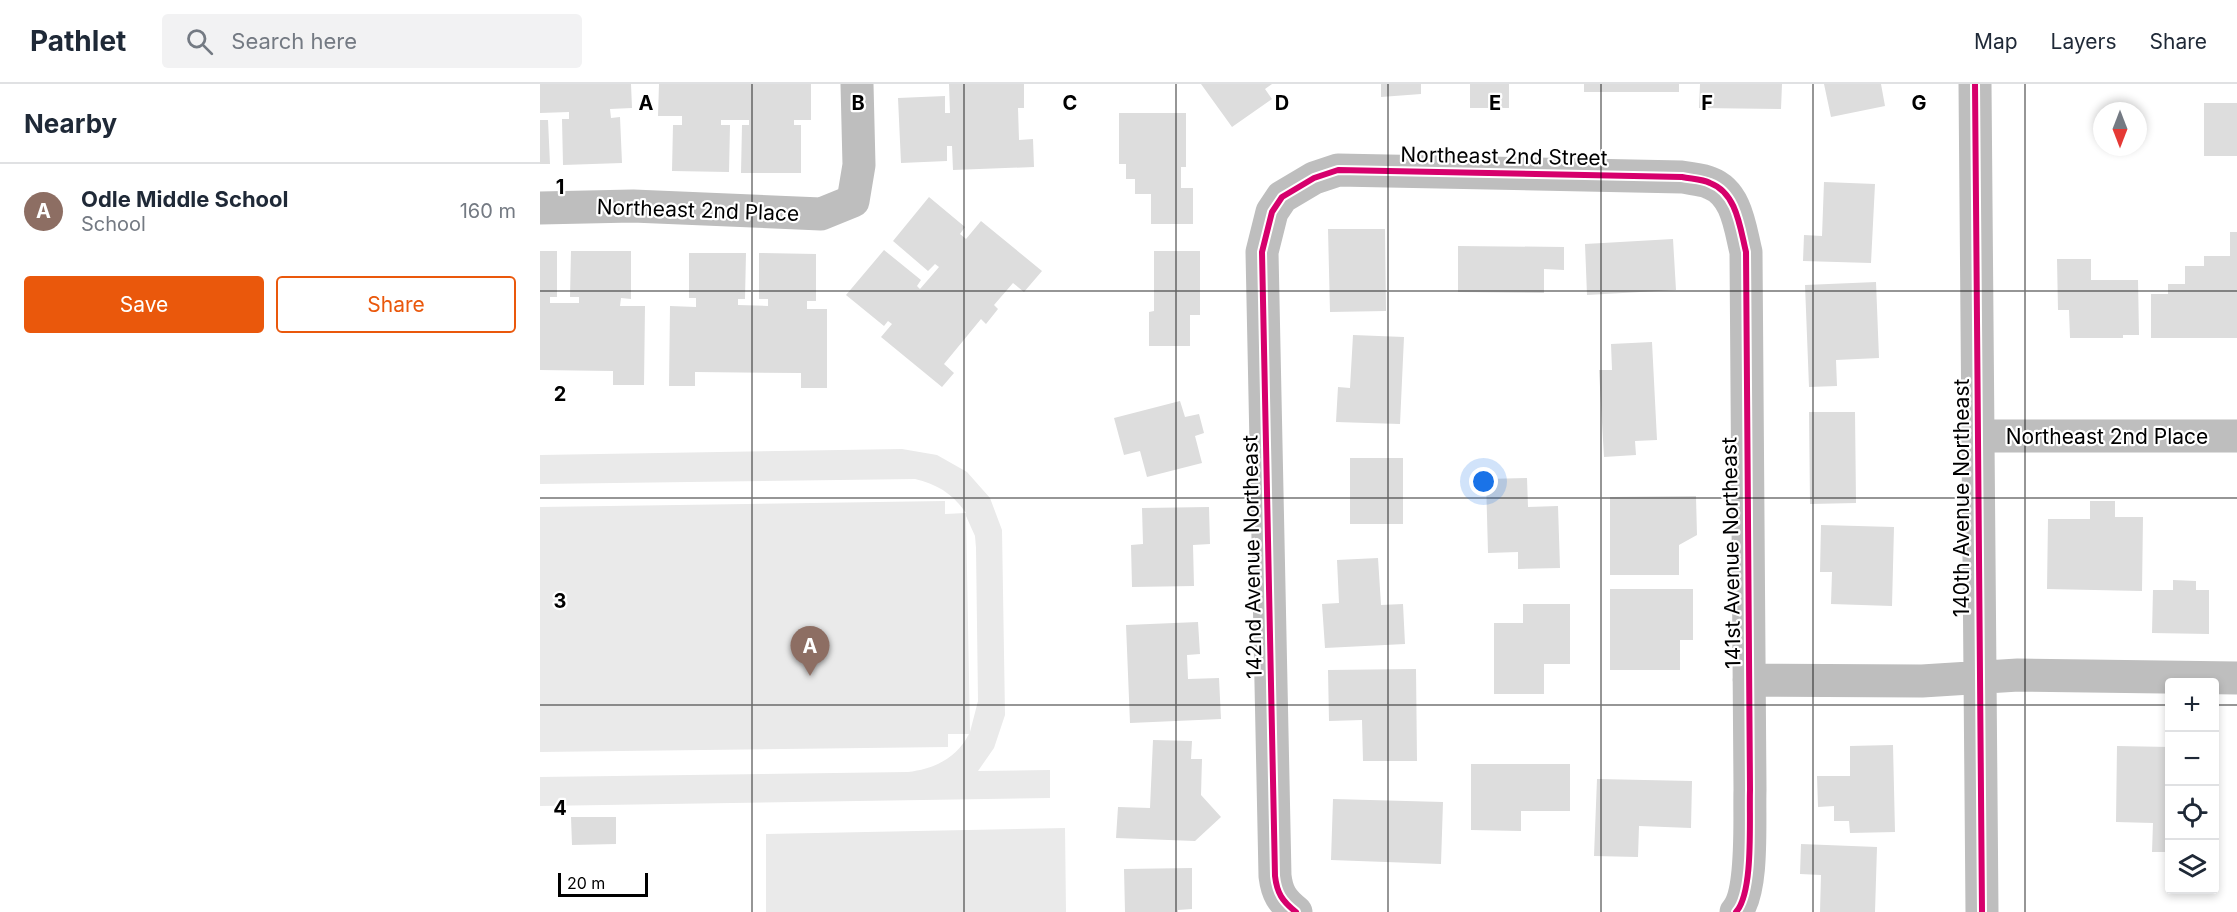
<!DOCTYPE html>
<html lang="en">
<head>
<meta charset="utf-8">
<style>
	body { margin:0; font-family:Inter,sans-serif; background:#f2f2f3; color:#1f2937 }
	.controls { position:absolute; right:18px; bottom:18px; display:grid; overflow:hidden; border-radius:6px; box-shadow:0 3px 9px #0003 }
	.controls button { width:54px; height:54px; display:grid; place-items:center; padding:0; border:0; border-bottom:2px solid #e0e1e3; background:#fff; color:#1f2937; font:30px sans-serif }
	.compass { position:absolute; left:1553px; top:18px; width:54px; height:54px; border-radius:50%; background:#fff; box-shadow:0 3px 9px #0003; rotate:180deg }
	.scale { position:absolute; left:18px; bottom:15px; width:90px; box-sizing:border-box; padding-left:6px; border:3px solid #000; border-top:0; font-size:16px; line-height:21px; white-space:nowrap; color:#000; -webkit-text-stroke:4px #fff; paint-order:stroke }
	.you { position:absolute; left:944px; top:398px; width:21px; height:21px; margin:-15px; border:4px solid #fff; border-radius:50%; background:#1a73e8; box-shadow:0 0 0 9px #1a73e833 }
	.badge { display:grid; place-items:center; width:39px; height:39px; border-radius:50%; background:#ea580c; color:#fff; font-size:20px; font-weight:700 }
	.pin { position:absolute; translate:-50% -50px; filter:drop-shadow(0 2px 3px #0008) }
	.pin::after { content:''; position:absolute; top:32px; width:21px; height:18px; background:inherit; clip-path:polygon(0 0,100% 0,50% 100%) }
	.list { margin:0; padding:0; list-style:none }
	h2 { display:flex; justify-content:space-between; align-items:center; height:78px; margin:0; padding:0 24px; font-size:26px }
	h2 small { font-size:20px; font-weight:400; color:#747a83 }
	.list li { display:grid; grid-template-columns:39px 1fr auto; gap:18px; align-items:center; box-sizing:border-box; height:96px; padding:0 24px; border-top:2px solid #e0e1e3 }
	.list b { display:block; font-size:22px; white-space:nowrap }
	.list p { margin:0; font-size:20px; white-space:nowrap; color:#747a83 }
	.list em { font-size:20px; font-style:normal; color:#747a83 }
	.actions { display:flex; gap:12px; padding:18px 24px }
	.actions a { flex:1; padding:14px 0; border:2px solid #ea580c; border-radius:6px; text-align:center; font-size:21px; color:#ea580c }
	.actions .main { background:#ea580c; color:#fff }
	.icon { flex:none; width:33px; height:33px; fill:none; stroke:currentColor; stroke-width:2; stroke-linecap:round; stroke-linejoin:round }
	.map { position:relative; flex:none; width:1697px; height:828px; overflow:hidden }
	header { display:flex; align-items:center; gap:36px; box-sizing:border-box; height:84px; padding:0 30px; background:#fff; border-bottom:2px solid #e0e1e3 }
	header strong { font-size:28px }
	nav { display:flex; gap:33px; margin-inline-start:auto; font-size:21px }
	.search { width:420px; height:54px; background:#f2f2f3; display:flex; align-items:center; gap:15px; box-sizing:border-box; padding:0 21px; border-radius:6px; color:#747a83; font-size:22px }
	main { display:flex }
	aside { flex:1; background:#fff }
	.map>svg:first-child { display:block }
	.green { fill:#eaeaea; fill-rule:evenodd }
	.building { fill:#ddd }
	.lines { fill:none; stroke-linecap:round; stroke-linejoin:round }
	.minor { stroke:#bebebe; stroke-width:33 }
	.cycleway-casing { stroke:#fff; stroke-width:10 }
	.cycleway { stroke:#d6006c; stroke-width:6 }
	.grid { fill:none; stroke:#000; stroke-width:1.5; stroke-opacity:0.55 }
	.labels { text-anchor:middle; dominant-baseline:central; stroke-width:4.5; stroke-linejoin:round; paint-order:stroke }
	.street-label { font-size:21px; fill:#000; stroke:#fff }
	.grid-label { font-size:20px; text-anchor:middle; font-weight:bold; fill:#000; stroke:#fff; stroke-width:4.5; stroke-linejoin:round; paint-order:stroke }
</style>
</head>
<body>
<header>
<strong>Pathlet</strong>
<div class="search"><svg class="icon" aria-label="search" viewBox="0 0 24 24"><circle cx="10" cy="10" r="6"/><path d="M15 15l6 6"/></svg>Search here</div>
<nav><a>Map</a><a>Layers</a><a>Share</a></nav>
</header>
<main>
<aside>
<h2>Nearby<small></small></h2>
<ul class="list">
<li><span class="badge" style="background:#8d6e63">A</span><div><b>Odle Middle School</b><p>School</p></div><em>160 m</em></li>
</ul>
<div class="actions"><a class="main">Save</a><a>Share</a></div>
</aside>
<div class="map">
<svg width="1697" height="828" viewBox="0 0 1697 828">
	<rect width="100%" height="100%" fill="#fff"/>
	<path class="green" d="M362 365 397 371 427 388 450 414 462 446 465 631 454 664 438 687 510 686V714L0 722V693L368 688C394 685 417 674 429 650H408V663L0 668V423L405 417V430L426 429C413 410 397 400 375 395L0 400V371ZM426 432 435 452 436 464 438 617 430 648Z
		M525 744 526 828H226V750Z"/>
	<path class="building" d="M0 0H91L92 24 70 25 71 34 80 33 82 79 23 81 22 35H29V28L0 29Z
		M119 0H271V36H254V41H261V89H201L202 41H209V36H181V41H190L189 88 132 87 133 41H142V32H118Z
		M409 0H484V24H478L479 56 493 55 494 83 413 86 412 62H407V77L361 79 358 14 405 12V29H410Z
		M661 0H732L725 5 732 15 692 43Z
		M841 0H881V10L841 13Z
		M930 0H969V24H930Z
		M1044 0H1139V8H1044Z
		M1160 0H1242L1241 25 1159 24Z
		M1284 0H1341L1345 22 1291 33Z
		M1664 19H1697V72H1664Z
		M579 29H646V83H641V104H653V140H611V110H595V95H586V80H579Z
		M0 36H8L10 80H0Z
		M1284 98 1335 100 1331 179 1263 177 1264 151 1282 152Z
		M389 113 425 143 420 150 426 155 441 137 502 187 484 208 473 199 454 221 458 225 446 240 441 235 404 280 414 289 402 303 341 253 352 240 348 237 344 242 306 211 344 166 381 196 377 202 380 205 399 183 395 180 388 187 353 157Z
		M788 145H845L846 227 790 228Z
		M1690 148H1697V254H1611V210H1628V200H1645V182H1664V172H1690Z
		M1133 155 1136 206 1047 211 1045 160Z
		M918 162 1024 163V186L1004 185V209L918 208Z
		M0 167H17V213H10V219H39V213H30L31 167H91V215L81 214 80 222H105L104 301H73V287L0 286Z
		M614 167H660V231H650V262H609V228L614 227Z
		M149 169H206L205 215H198V221L228 222V215H219V169L276 170V217H267V225H287V304H261V289L155 288V302H129L130 222 156 223V214H149Z
		M1517 175H1551V196H1598L1599 251H1583V254H1530L1529 226H1518Z
		M1336 198 1339 274 1296 276 1297 302 1269 303 1265 201Z
		M813 251 864 253 860 340 796 338 798 303 810 304Z
		M1112 258 1117 356 1095 357 1096 371 1064 373 1059 286H1072L1071 260Z
		M640 317 645 333 659 330 664 349 655 352 662 379 607 393 600 367 584 371 574 334Z
		M1269 328H1315L1316 419 1270 420Z
		M810 374H863V440H810Z
		M987 394 988 423 1018 422 1020 484 978 485V468L948 469 946 395Z
		M1156 412 1157 451 1139 461V491H1070V413Z
		M1550 417H1575V433H1603L1602 507 1507 505 1508 435H1550Z
		M669 423 670 460 653 461 654 502 592 503 591 461 603 460 602 424Z
		M1281 441 1354 443 1352 522 1291 520 1292 488H1280Z
		M838 474 841 521 863 520 865 560 785 564 782 520 799 519 797 476Z
		M1633 496 1656 497V506H1669V550L1612 549 1613 506H1633Z
		M1070 505H1153V556H1140V586H1070Z
		M983 520H1030V580H1004V610H954V539H983Z
		M658 538 660 570 647 571 648 595 679 594 681 635 590 639 586 541Z
		M876 585 877 677H823L822 636 789 637 788 586Z
		M613 656 652 657 651 675H662L661 711 681 733 655 757 576 754 578 723 610 724Z
		M1353 661 1355 748 1310 749 1309 737H1294V722L1278 723 1277 692H1310V662Z
		M1577 662 1630 663V768H1612L1613 739 1576 738Z
		M931 680H1030V727H981V747L931 746Z
		M1057 695 1152 697 1151 744 1099 742 1098 773 1054 772Z
		M793 715 903 718 901 780 791 776Z
		M31 733H76V760L32 761Z
		M1261 760 1337 763 1335 828H1280L1281 791 1260 790Z
		M652 784V825L638 826V828H585L584 785Z"/>
	<g class="lines">
		<path class="minor" d="M1435 0 1442 828
			M0 124 93 122 281 130 313 117 319 81 317 0
			M1437 352H1697
			M1209 596 1382 597 1478 591 1697 594
			M756 828C742 817 737 809 735 792L722 168 732 128 742 113 774 94 798 86 1142 93C1151 95 1162 95 1170 99 1197 109 1200 144 1206 168L1210 706C1209 735 1214 808 1196 828"/>
		<g class="cycleway-casing">
			<path id="cycleway" d="M1435 0 1442 828
				M756 828C742 817 737 809 735 792L722 168 732 128 742 113 774 94 798 86 1142 93C1151 95 1162 95 1170 99 1197 109 1200 144 1206 168L1210 706C1209 735 1214 808 1196 828"/>
		</g>
		<use href="#cycleway" class="cycleway"/>
	</g>
	<path class="grid" d="M212 0V828M424 0V828M636 0V828M848 0V828M1061 0V828M1273 0V828M1485 0V828M0 207H1697M0 414H1697M0 621H1630M1674 621H1697"/>
	<g class="labels">
		<g class="street-label">
			<text transform="translate(964 72) rotate(1)">Northeast 2nd Street</text>
			<text transform="translate(158 126) rotate(2)">Northeast 2nd Place</text>
			<text x="1567" y="352">Northeast 2nd Place</text>
			<text transform="translate(1421 414) rotate(-90)">140th Avenue Northeast</text>
			<text transform="translate(1191 469) rotate(-91)">141st Avenue Northeast</text>
			<text transform="translate(712 473) rotate(-91)">142nd Avenue Northeast</text>
		</g>
	</g>
	<g class="grid-label">
		<text x="106" y="26">A</text>
		<text x="318" y="26">B</text>
		<text x="530" y="26">C</text>
		<text x="742" y="26">D</text>
		<text x="955" y="26">E</text>
		<text x="1167" y="26">F</text>
		<text x="1379" y="26">G</text>
		<text x="20" y="110">1</text>
		<text x="20" y="317">2</text>
		<text x="20" y="524">3</text>
		<text x="20" y="731">4</text>
	</g>
</svg>
<div class="controls">
<button>+</button>
<button>−</button>
<button><svg class="icon" aria-label="locate" viewBox="0 0 24 24"><circle cx="12" cy="12" r="6"/><path d="M12 2v4M12 18v4M2 12h4M18 12h4"/></svg></button>
<button><svg class="icon" aria-label="layers" viewBox="0 0 24 24"><path d="M12 4l9 5-9 5-9-5zM3 14l9 5 9-5"/></svg></button>
</div>
<svg class="compass" viewBox="-18 -18 36 36"><path d="M0-13l5 13h-10z" fill="#e53935"/><path d="M0 13l5-13h-10z" fill="#747a83"/></svg>
<div class="scale">20 m</div>
<div class="you"></div>
<div class="pin badge" style="left:270px;top:592px;background:#8d6e63">A</div>
</div>
</main>
</body>
</html>
